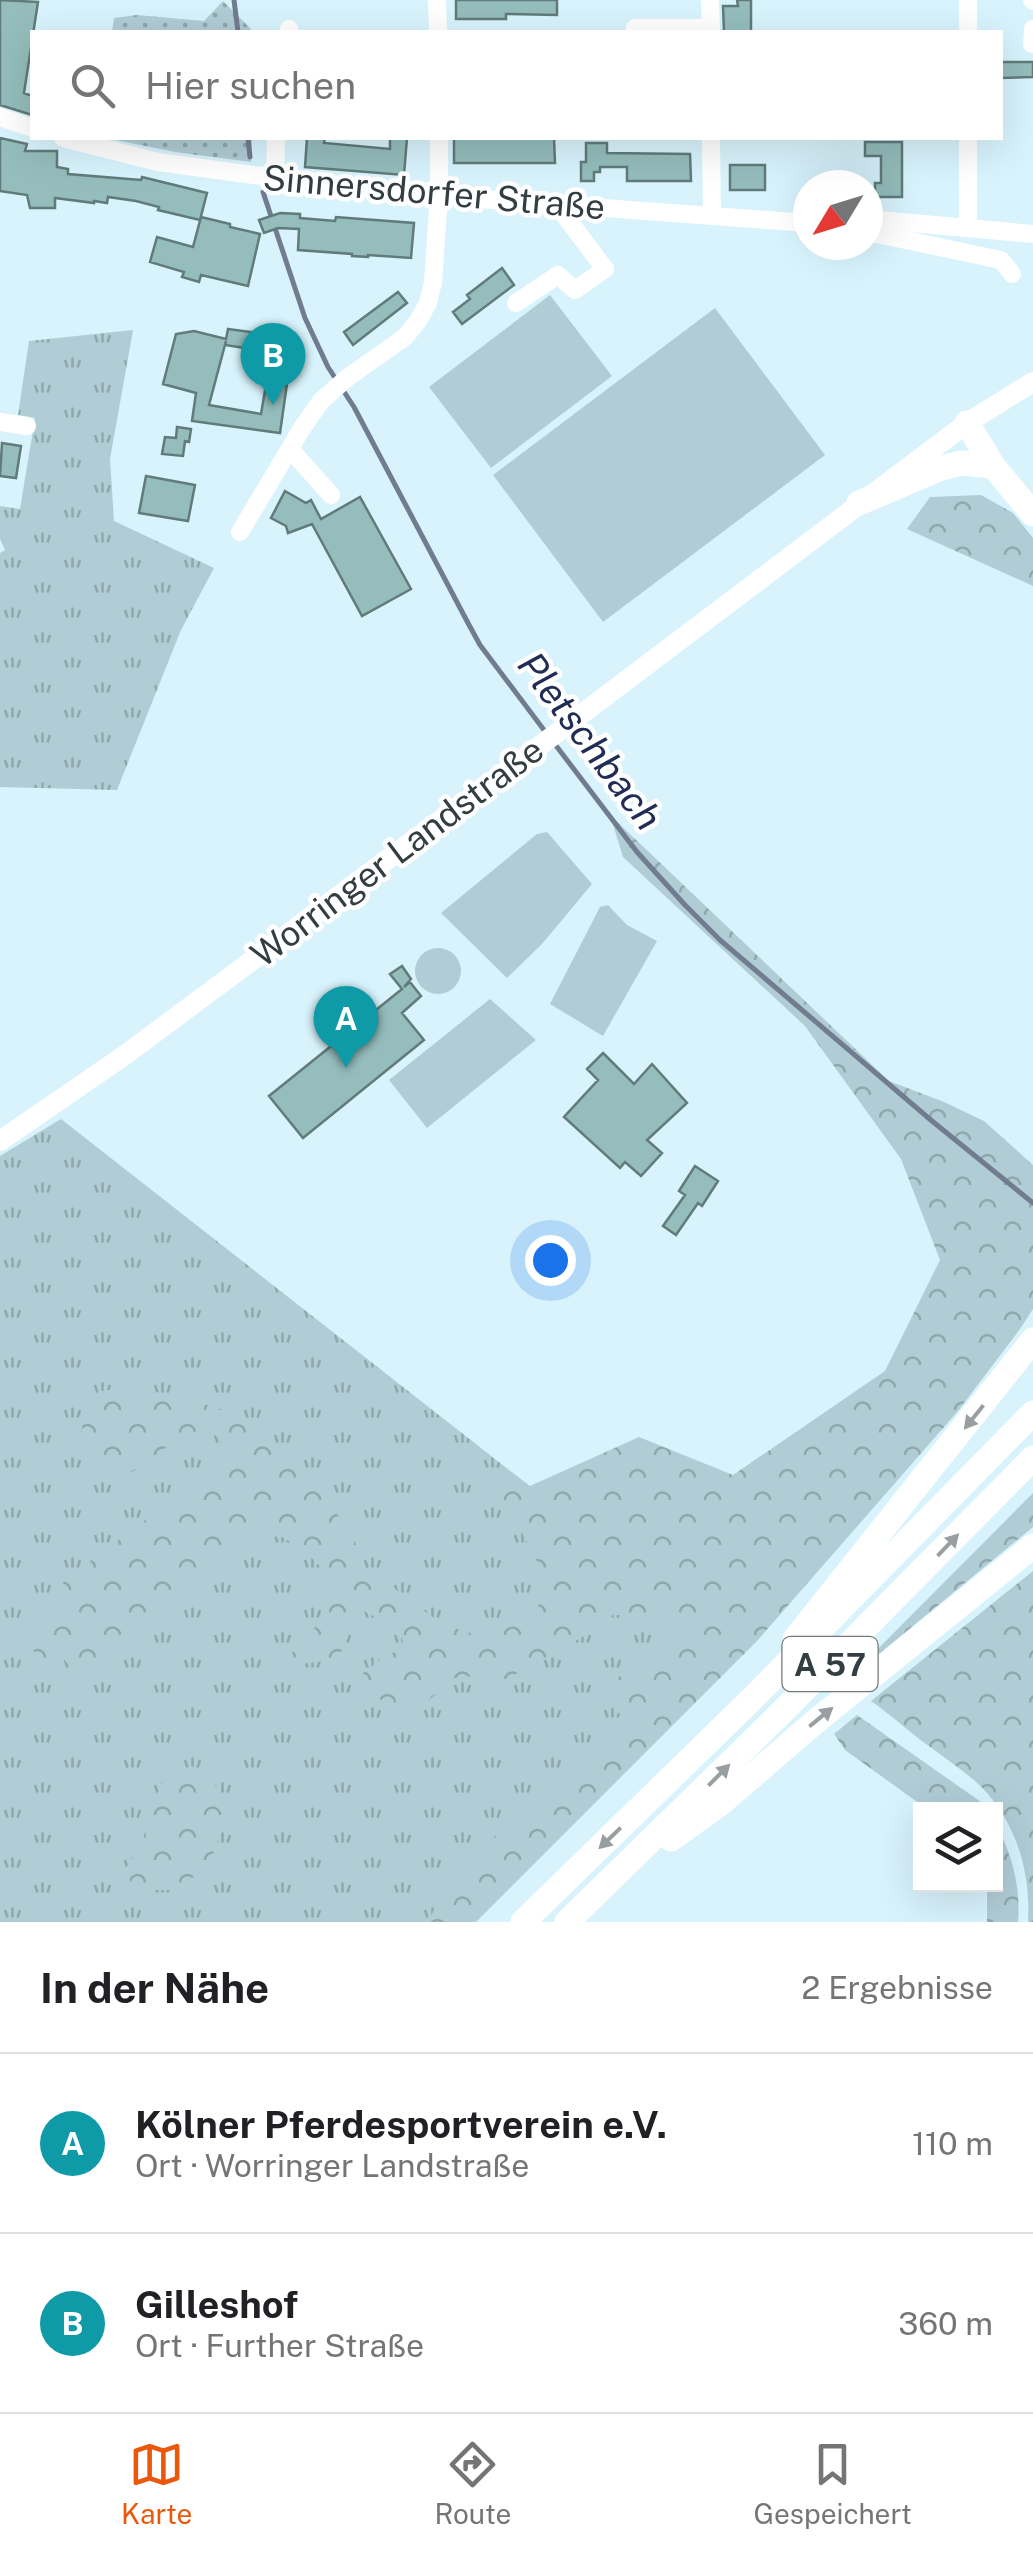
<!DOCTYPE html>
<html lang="de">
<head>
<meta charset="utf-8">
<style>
	body { margin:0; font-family:"Public Sans",sans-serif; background:#f2f2f2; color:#202124 }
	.controls { position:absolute; right:30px; bottom:30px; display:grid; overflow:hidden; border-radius:0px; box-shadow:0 10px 40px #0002 }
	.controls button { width:90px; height:90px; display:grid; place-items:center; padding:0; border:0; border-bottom:2px solid #e0e0e0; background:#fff; color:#202124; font:50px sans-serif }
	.compass { position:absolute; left:793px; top:170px; width:90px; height:90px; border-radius:50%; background:#fff; box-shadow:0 10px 40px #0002; rotate:232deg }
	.you { position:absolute; left:550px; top:1260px; width:35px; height:35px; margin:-25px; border:8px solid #fff; border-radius:50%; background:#1a73e8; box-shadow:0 0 0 15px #1a73e833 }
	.badge { display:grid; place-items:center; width:65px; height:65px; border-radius:50%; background:#ea580c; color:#fff; font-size:32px; font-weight:700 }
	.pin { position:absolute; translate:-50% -82px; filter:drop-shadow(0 2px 5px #0008) }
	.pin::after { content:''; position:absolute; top:52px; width:35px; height:30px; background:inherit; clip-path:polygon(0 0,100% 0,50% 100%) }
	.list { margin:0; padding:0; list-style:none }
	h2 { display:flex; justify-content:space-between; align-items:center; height:130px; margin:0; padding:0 40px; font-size:42px }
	h2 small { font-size:32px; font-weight:400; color:#757577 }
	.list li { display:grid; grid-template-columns:65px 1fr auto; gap:30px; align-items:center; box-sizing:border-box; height:180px; padding:0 40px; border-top:2px solid #e0e0e0 }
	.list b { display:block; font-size:38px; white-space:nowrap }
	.list p { margin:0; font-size:32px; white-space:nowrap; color:#757577 }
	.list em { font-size:32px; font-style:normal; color:#757577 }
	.icon { flex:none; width:55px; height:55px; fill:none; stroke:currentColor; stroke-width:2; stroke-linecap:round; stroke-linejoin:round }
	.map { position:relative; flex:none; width:1033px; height:1922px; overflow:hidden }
	.search { position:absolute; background:#fff; box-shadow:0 10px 40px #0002; left:30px; right:30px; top:30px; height:110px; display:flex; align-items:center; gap:25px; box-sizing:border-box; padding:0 35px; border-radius:0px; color:#757577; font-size:38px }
	.sheet { height:490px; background:#fff }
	nav { display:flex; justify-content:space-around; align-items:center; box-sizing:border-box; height:140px; border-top:2px solid #e0e0e0; background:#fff; font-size:28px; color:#757577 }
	nav a { display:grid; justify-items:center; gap:5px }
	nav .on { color:#ea580c }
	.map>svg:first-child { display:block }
	.grass { fill:url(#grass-tufts) }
	.forest { fill:url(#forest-crowns) }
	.park { fill:url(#park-dots) }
	.pitch { fill:#b0ccd5 }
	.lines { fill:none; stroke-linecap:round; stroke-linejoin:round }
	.stream { stroke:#717c91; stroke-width:5 }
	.building { fill:#94bdbc; stroke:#607b7a; stroke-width:2.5 }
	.minor { stroke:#fff; stroke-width:18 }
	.major { stroke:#fff; stroke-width:20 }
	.highway { stroke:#fff; stroke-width:25 }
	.oneway { fill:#999ea0 }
	.labels { text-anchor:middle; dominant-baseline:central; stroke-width:9; stroke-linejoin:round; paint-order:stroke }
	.shield { fill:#fff; stroke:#70787b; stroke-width:2.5 }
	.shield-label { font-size:32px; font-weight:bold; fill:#333e42 }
	.street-label { font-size:35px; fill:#333e42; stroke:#fff }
	.water-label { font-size:38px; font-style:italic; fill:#212d55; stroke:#fff }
</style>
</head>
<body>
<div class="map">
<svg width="1033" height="1922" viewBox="0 0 1033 1922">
	<defs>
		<pattern id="grass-tufts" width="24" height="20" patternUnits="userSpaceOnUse" patternTransform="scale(2.5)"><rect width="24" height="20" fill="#b0ccd5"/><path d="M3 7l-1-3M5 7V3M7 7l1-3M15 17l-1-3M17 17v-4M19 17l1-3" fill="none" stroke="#90a7ae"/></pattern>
		<pattern id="forest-crowns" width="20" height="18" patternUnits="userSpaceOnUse" patternTransform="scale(2.5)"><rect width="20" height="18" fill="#b0ccd5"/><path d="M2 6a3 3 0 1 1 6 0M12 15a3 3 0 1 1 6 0" fill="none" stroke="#90a7ae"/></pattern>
		<pattern id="park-dots" width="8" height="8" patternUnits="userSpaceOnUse" patternTransform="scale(2.5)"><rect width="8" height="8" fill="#b0ccd5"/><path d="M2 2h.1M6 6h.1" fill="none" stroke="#90a7ae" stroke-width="1.8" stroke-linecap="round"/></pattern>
	</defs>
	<rect width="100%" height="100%" fill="#d8f3fc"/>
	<path class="grass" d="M133 330 110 459 114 521 214 568 181 630 117 790 0 787V553L5 550 0 539V506L20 509 35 418 18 415 29 341Z
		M61 1119 726 1640 429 1922H0V1156Z"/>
	<path class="forest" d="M981 495 1013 513 1033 538V586L907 529 930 497Z
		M610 815 889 1081 944 1102 984 1121 1033 1165V1309L1020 1329 958 1411 757 1641 476 1922H428L446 1885 494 1837 574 1774 623 1729 622 1716 607 1703 603 1690 633 1665 665 1648 687 1632 643 1615H613L586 1635 507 1679 483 1675 454 1678 429 1700 406 1711 373 1696 363 1673 383 1658 405 1646 398 1630 357 1607C338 1656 354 1660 295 1664L292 1653 329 1612 328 1591 320 1566 300 1547 282 1537 256 1536 201 1571 186 1594 166 1616 117 1647 101 1671 91 1680 72 1676 70 1667 63 1658 47 1663 36 1655 30 1644 65 1580 175 1498 216 1480 232 1467C230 1455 227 1448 219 1439 194 1411 155 1463 129 1473L81 1441C80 1421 89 1407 101 1391L125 1388 179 1396 226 1411 258 1427 283 1451 326 1499 354 1537 361 1566 371 1581 394 1588 442 1624 479 1636 517 1625 538 1607 546 1581 531 1548 498 1493 496 1472 510 1471 530 1486 639 1437 733 1475 885 1371 940 1260 901 1159 805 1026 623 857Z
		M1033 1493V1527L845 1682Z
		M1033 1571V1922H1028C1031 1870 1015 1817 975 1781 960 1768 942 1756 926 1744 907 1730 891 1715 871 1701Z
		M857 1715 981 1802 987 1809H927L845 1750 834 1734Z
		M192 1766 209 1782 218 1787 229 1811 210 1862 191 1879 172 1890H144L133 1885 124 1871 141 1844 161 1784 177 1771Z
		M996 1824C1012 1855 1021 1887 1018 1922H987V1891L984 1885 996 1884Z"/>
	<path class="park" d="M223 1 251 29V32H112L114 18 137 15 204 21Z
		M106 138H252L251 162 175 152Z"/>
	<path class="pitch" d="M550 295 612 376 491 468 429 387Z
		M715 308 825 455 603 622 493 475Z
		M547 832 592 884 542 944 507 978 441 913 537 834Z
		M608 905 627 925 657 941 603 1036 550 1004 600 907Z
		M415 971a23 23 0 1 1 46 0a23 23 0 1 1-46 0Z
		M490 999 536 1040 427 1128 389 1080Z"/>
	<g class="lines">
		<path class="stream" d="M234 0 238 32
			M248 138 250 157
			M263 192 305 318 328 367 354 407 468 623 480 645 547 734
			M554 743 637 852 685 905 720 940 932 1121 1033 1203"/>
	</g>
	<path class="building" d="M0 0 38 2 24 93 32 96V115L0 105Z
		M456 0H557V15L506 14V19H456Z
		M737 0H751V32H724L723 6H738Z
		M1000 62H1033V77L1000 78Z
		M0 138 27 144 25 151H57V167L68 169V174L141 180 142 177 207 193 200 220 158 210 159 207 136 201 108 197 107 203 94 201V203L55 198V208H30L27 195 0 191Z
		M307 138H325L324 143 390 149V138H407L404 175 305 167Z
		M454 138H554L555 163H454Z
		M865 142H902V197H875V183H881V156H865Z
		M586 143H607V153L690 154 691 181H627V167H600V172H594V181H581V162H586Z
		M730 165H765V190H730Z
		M280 213 300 214V218L335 221 336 217 414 223 411 258 368 255V257L352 256V254L298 250 299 229 278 228 264 233 259 220Z
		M201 217 230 224V227L260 234 248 286 201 275 199 282 182 277 184 272 150 262 157 237 193 247Z
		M502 268 514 285 462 324 453 312 470 299 467 295Z
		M398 292 407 303 353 345 344 332Z
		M228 329 273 335 271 352 225 345 226 341 209 405 261 414 267 379 272 346 292 348 280 433 192 421 196 393 163 384 176 334 194 331 226 339Z
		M177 427 191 429 189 442 185 441 183 456 162 454 165 437 176 438Z
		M2 443 21 446 16 478 0 476Z
		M146 476 195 485 188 521 139 513Z
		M285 491 306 503 311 500 321 519 360 497 411 589 362 616 312 524 288 533 286 526 271 518Z
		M402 966 411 979 404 987 410 982 421 996 402 1013 424 1040 303 1138 269 1096 402 989 390 974Z
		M603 1053 634 1084 652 1064 687 1103 647 1140 662 1153 641 1176 625 1162 620 1168 564 1117 598 1080 587 1069Z
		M695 1166 718 1181 702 1206 698 1203 676 1235 663 1226 685 1195 679 1191Z"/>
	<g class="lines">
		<path class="minor" d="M437 0 438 32
			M710 0 711 32
			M1032 0 1033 1
			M635 28H711
			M289 32V29
			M968 32V0
			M1032 44 1033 29
			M0 117 32 128
			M63 138 158 162 275 178 439 196 808 223
			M711 138 712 216
			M275 178 276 138
			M968 227V138
			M868 232 1001 260 1012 274
			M869 232 873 223 879 220 1033 234
			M516 303 558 275 575 290 605 269 557 205
			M0 422 27 426
			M290 449 331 495
			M240 532 302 428 321 401 347 378 405 337 418 321 428 303 433 282 439 196V138"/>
		<path class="major" d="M0 1141 125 1055 505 772 967 423 1033 382"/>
		<path class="highway" d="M967 423 993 466 1033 514
			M859 503 941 468 962 463 993 466
			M795 1639 1033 1340
			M671 1839 721 1803 815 1722 1033 1546
			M523 1922 755 1696 1033 1413
			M567 1922 777 1717 1033 1458"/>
	</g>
	<defs><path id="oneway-solid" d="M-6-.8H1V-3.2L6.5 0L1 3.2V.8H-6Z" transform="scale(2.5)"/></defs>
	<g class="oneway">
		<use href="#oneway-solid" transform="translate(974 1417) rotate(129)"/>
		<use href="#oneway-solid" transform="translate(948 1545) rotate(-46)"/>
		<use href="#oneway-solid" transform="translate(821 1717) rotate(-39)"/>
		<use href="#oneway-solid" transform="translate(719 1775) rotate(-45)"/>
		<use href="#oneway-solid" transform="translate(610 1838) rotate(136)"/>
	</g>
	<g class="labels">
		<rect class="shield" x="782.5" y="1637" width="95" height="54" rx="8"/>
		<g class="shield-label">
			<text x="830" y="1664">A 57</text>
		</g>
		<g class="street-label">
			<text transform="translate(434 192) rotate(5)">Sinnersdorfer Straße</text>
			<text transform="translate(397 852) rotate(-37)">Worringer Landstraße</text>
		</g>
		<g class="water-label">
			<text transform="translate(590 741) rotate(53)">Pletschbach</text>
		</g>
	</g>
</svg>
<div class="controls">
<button><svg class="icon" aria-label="layers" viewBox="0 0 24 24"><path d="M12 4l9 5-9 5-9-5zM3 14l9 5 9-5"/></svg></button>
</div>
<svg class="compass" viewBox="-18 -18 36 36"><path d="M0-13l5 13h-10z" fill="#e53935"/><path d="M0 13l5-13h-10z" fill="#757577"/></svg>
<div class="you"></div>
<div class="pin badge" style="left:346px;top:1068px;background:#0f9aa8">A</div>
<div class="pin badge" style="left:273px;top:405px;background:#0f9aa8">B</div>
<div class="search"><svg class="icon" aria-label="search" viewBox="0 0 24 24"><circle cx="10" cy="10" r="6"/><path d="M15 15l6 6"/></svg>Hier suchen</div>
</div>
<section class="sheet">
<h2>In der Nähe<small>2 Ergebnisse</small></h2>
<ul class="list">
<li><span class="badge" style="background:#0f9aa8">A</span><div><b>Kölner Pferdesportverein e.V.</b><p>Ort · Worringer Landstraße</p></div><em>110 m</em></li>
<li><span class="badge" style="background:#0f9aa8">B</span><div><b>Gilleshof</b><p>Ort · Further Straße</p></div><em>360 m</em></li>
</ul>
</section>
<nav>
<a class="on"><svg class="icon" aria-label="map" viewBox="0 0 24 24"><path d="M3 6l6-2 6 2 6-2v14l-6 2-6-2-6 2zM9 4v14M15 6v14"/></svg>Karte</a>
<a><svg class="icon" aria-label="directions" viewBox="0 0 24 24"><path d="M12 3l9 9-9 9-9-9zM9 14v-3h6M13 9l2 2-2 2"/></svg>Route</a>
<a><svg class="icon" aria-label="saved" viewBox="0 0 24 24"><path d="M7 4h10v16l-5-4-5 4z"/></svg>Gespeichert</a>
</nav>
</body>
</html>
